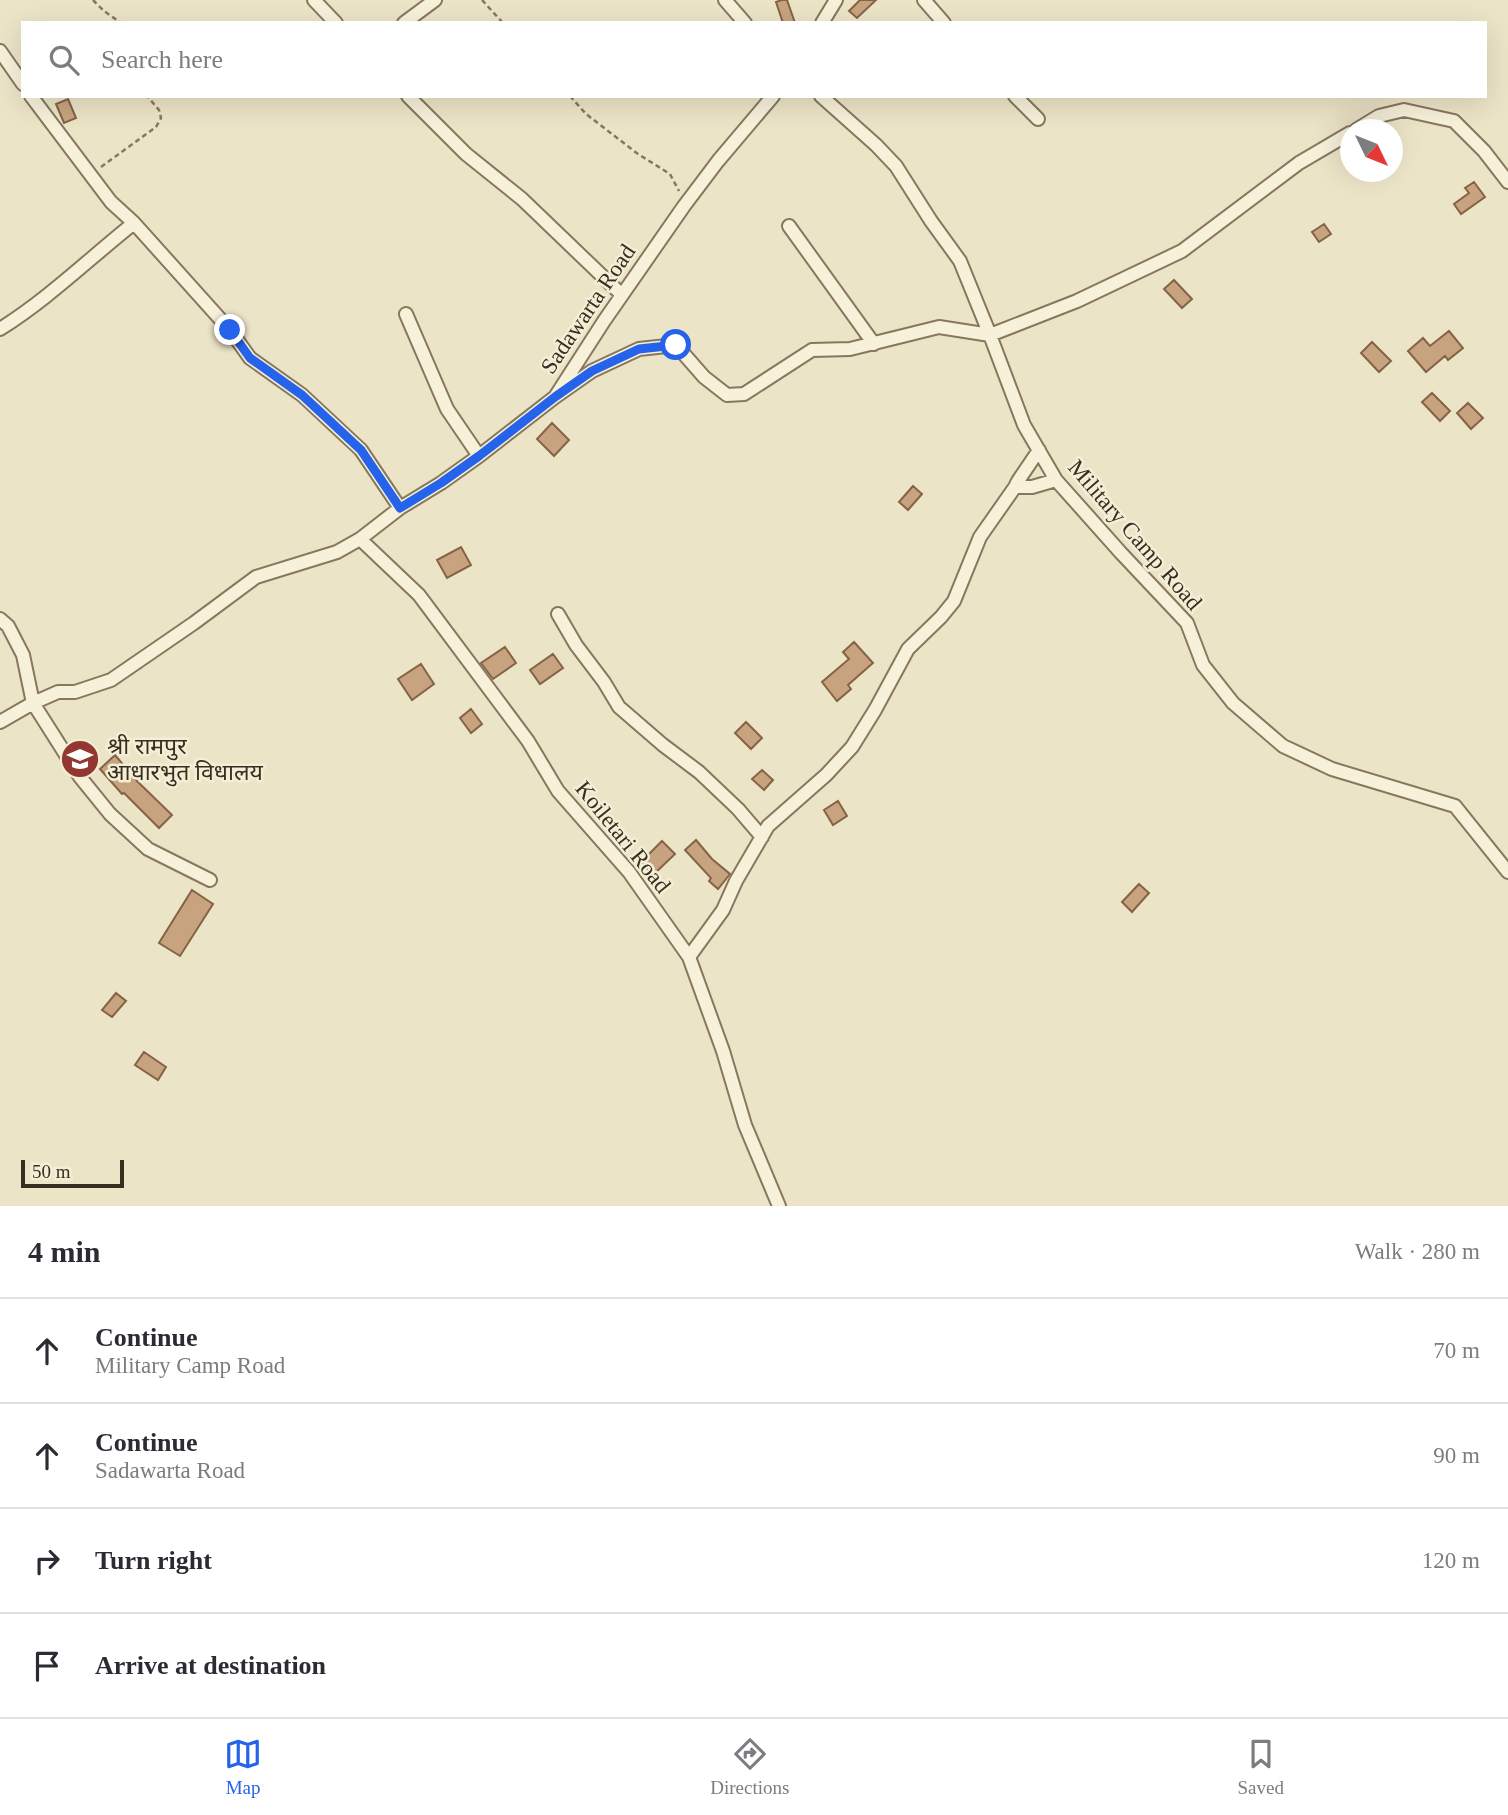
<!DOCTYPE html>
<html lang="en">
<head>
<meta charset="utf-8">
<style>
	body { margin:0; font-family:"Times New Roman","Noto Sans Devanagari",serif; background:#f2f2f3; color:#2b2b33 }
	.compass { position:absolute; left:1340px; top:119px; width:63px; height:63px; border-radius:50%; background:#fff; box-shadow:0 7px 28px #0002; rotate:133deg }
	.scale { position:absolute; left:21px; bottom:18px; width:103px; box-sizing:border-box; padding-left:7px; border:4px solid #382e20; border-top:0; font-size:19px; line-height:24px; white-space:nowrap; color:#382e20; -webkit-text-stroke:5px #f4eed6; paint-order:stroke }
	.stop { position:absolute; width:21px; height:21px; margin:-16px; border:5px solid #2563eb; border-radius:50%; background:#fff }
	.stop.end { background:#2563eb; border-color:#fff; box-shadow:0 2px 7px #0008 }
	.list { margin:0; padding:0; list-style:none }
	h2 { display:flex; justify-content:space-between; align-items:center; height:91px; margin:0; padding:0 28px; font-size:30px }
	h2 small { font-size:23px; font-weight:400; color:#7c7c81 }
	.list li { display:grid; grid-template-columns:46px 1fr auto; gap:21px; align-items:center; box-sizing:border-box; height:105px; padding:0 28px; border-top:2px solid #e1e1e2 }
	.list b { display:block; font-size:26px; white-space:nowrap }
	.list p { margin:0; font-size:23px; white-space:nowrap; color:#7c7c81 }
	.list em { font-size:23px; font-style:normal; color:#7c7c81 }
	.icon { flex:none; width:38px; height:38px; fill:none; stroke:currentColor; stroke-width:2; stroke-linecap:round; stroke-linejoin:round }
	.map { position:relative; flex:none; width:1508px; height:1206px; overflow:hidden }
	.search { position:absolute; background:#fff; box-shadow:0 7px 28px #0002; left:21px; right:21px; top:21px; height:77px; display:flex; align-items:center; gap:18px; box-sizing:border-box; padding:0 24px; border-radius:0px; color:#7c7c81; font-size:26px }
	.sheet { height:511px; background:#fff }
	nav { display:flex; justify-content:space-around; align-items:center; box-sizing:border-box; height:98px; border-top:2px solid #e1e1e2; background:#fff; font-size:19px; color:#7c7c81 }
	nav a { display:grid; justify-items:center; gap:4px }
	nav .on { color:#2563eb }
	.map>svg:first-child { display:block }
	.building { fill:#c8a37f; stroke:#856345; stroke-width:2 }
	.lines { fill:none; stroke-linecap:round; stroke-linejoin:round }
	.street-casing { stroke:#87775d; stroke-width:16 }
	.path { stroke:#87775d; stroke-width:2.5; stroke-dasharray:5 3.5; stroke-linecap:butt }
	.street { stroke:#f7f1da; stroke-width:12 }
	.route { stroke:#2563eb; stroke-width:9 }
	.labels { text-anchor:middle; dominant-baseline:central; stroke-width:5; stroke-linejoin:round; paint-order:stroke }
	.street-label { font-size:23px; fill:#382e20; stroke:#f4eed6 }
	.poi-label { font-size:23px; fill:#382e20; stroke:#f4eed6; text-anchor:start }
</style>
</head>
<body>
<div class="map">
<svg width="1508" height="1206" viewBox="0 0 1508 1206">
	<rect width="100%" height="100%" fill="#ece4c7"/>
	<path class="building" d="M782 0H787L795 23H783L776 2Z
		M860 0H876L857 18 849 11Z
		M68 99 76 118 64 123 56 104Z
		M1474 182 1485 197 1461 214 1454 204 1469 193 1465 188Z
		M1324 224 1331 234 1319 242 1312 232Z
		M1174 280 1192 299 1182 308 1164 289Z
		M1449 331 1463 348 1448 360 1445 356 1426 372 1408 351 1423 338 1430 346Z
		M1372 342 1391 361 1379 372 1361 353Z
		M1432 393 1450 411 1440 421 1422 402Z
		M1468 403 1483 418 1471 429 1457 413Z
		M552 423 569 440 554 456 537 439Z
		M913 486 922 494 908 510 899 502Z
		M461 547 471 565 447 578 437 560Z
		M854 642 873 663 848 685 851 689 837 701 822 682 849 659 843 652Z
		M505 647 516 663 493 679 481 663Z
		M553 654 563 668 540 684 530 670Z
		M421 664 434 684 412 700 398 679Z
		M471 709 482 724 471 733 460 718Z
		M746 722 762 738 751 749 735 733Z
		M115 755 137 781 172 815 159 828 124 793 122 794 100 769Z
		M762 770 773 780 764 790 752 779Z
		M838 801 847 816 833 825 824 810Z
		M696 840 712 859 730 874 718 889 709 881 711 878 685 850Z
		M662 841 675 854 653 875 641 862Z
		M1139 884 1149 893 1132 912 1122 902Z
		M192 890 213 904 180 956 159 943Z
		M116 993 126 1001 112 1017 102 1010Z
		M144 1052 166 1067 158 1080 135 1065Z"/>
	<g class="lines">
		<g class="street-casing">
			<path id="street" d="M314 0 336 23
				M725 0 745 23
				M924 0 944 23
				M404 23 435 0
				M822 23 836 0
				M0 51 23 84
				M31 96 111 202 134 223 230 330 250 358 302 395 361 450 400 508
				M408 96 466 154 522 199 622 295
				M821 96 876 145 896 166 931 221 960 261 990 335 1077 301 1182 251 1299 163 1350 133
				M1015 96 1038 119
				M1356 130 1379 116 1404 110 1454 121 1484 151 1508 182
				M789 226 874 344
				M406 314 447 409 479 456
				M0 329C48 299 90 258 134 223
				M555 397 592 371 639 349 676 345 704 377 727 395 744 394 812 350 850 349 939 327 990 335 1024 425 1056 480 1121 553 1187 623 1203 665 1233 703 1283 746 1332 769 1455 806 1508 872
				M1015 487 1018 481 1039 450
				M360 539 419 595 528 741 558 791 629 872 689 957 723 1051 745 1125 779 1206
				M558 614 576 645 604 682 619 707 663 745 699 772 738 809 762 837
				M0 619 8 626 23 655 33 703 80 777 110 814 148 849 210 880
				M0 722 33 703 58 692H75L111 680 194 623 256 577 337 552 360 539 400 508 441 483 479 456 555 397 604 321 684 206 718 161 773 96
				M689 957 723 910 736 881 768 826 826 775 852 747 875 710 908 649 941 617 954 601 980 537 1015 487H1032L1056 480"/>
		</g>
		<path class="path" d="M93 0 104 11 121 23
			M482 0 503 23
			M570 96 586 114 638 154 670 174 679 191
			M101 167 156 127 161 118 159 110 147 96"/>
		<use href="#street" class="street"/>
	</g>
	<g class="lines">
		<path class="route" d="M230 330 250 358 302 395 361 450 400 508 441 483 479 456 555 397 592 371 639 349 676 345"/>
	</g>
	<defs>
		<g id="school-disc" transform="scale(2.0125)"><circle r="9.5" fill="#923831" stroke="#f4eed6"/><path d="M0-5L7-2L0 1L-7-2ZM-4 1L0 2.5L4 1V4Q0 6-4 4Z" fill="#fff"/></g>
	</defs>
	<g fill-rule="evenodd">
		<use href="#school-disc" x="80" y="759"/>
	</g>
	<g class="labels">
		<g class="street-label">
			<text transform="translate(588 309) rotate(-56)">Sadawarta Road</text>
			<text transform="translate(1135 535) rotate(49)">Military Camp Road</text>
			<text transform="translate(623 837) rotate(51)">Koiletari Road</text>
		</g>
		<g class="poi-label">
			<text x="107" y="746">श्री रामपुर<tspan x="107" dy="26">आधारभुत विधालय</tspan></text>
		</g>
	</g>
</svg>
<svg class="compass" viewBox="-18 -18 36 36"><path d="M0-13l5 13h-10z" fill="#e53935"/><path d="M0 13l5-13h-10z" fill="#7c7c81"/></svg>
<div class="scale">50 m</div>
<div class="stop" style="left:676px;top:345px"></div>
<div class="stop end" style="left:230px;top:330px"></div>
<div class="search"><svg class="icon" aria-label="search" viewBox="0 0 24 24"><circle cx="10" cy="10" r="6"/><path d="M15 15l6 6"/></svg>Search here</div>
</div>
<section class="sheet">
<h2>4 min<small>Walk · 280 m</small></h2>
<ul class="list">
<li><svg class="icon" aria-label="ahead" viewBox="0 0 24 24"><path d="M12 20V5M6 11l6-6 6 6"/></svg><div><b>Continue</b><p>Military Camp Road</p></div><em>70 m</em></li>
<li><svg class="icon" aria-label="ahead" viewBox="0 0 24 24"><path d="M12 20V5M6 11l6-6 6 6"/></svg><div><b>Continue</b><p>Sadawarta Road</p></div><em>90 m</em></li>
<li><svg class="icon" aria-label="right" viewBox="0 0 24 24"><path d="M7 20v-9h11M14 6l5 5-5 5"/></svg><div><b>Turn right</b></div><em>120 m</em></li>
<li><svg class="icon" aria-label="arrive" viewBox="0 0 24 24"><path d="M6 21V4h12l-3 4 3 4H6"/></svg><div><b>Arrive at destination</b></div></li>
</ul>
</section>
<nav>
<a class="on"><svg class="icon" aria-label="map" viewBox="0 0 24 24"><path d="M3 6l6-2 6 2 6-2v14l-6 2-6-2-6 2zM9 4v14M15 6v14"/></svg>Map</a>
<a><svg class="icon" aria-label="directions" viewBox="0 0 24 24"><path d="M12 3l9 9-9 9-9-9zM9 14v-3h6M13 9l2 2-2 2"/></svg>Directions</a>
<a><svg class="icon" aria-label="saved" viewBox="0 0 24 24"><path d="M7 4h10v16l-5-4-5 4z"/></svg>Saved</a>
</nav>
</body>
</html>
